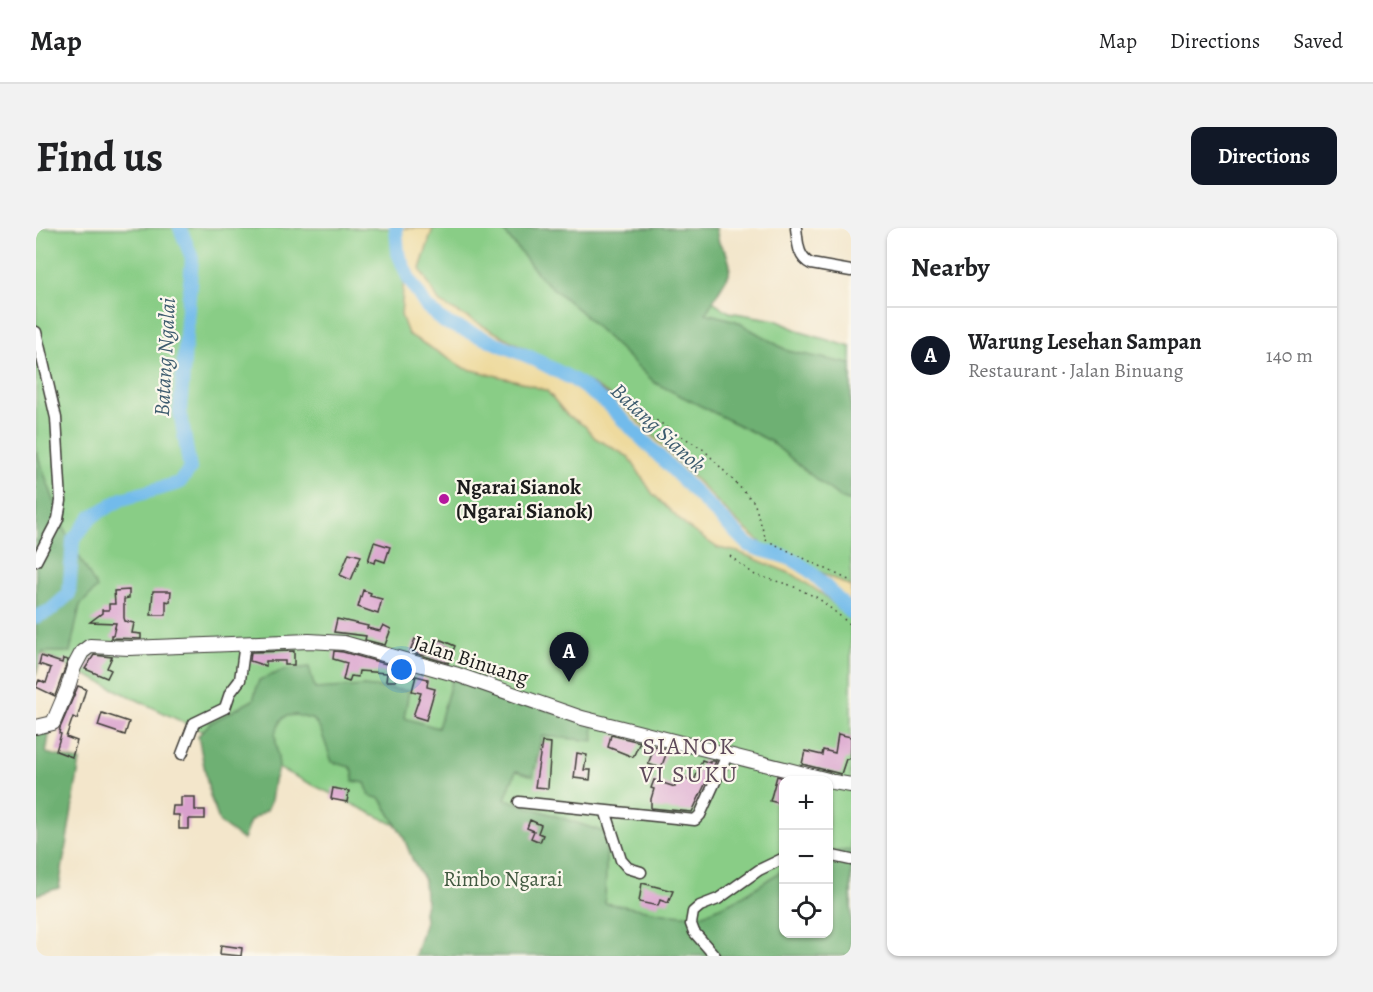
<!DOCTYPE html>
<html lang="en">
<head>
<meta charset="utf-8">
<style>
	body { margin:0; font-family:Alegreya,serif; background:#f2f2f2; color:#202124 }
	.controls { position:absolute; right:18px; bottom:18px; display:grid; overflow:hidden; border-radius:12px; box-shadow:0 2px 4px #0004 }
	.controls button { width:54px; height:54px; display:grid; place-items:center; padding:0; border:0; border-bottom:2px solid #e0e0e0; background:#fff; color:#202124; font:30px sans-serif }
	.you { position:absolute; left:366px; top:442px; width:21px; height:21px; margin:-15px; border:4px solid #fff; border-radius:50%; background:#1a73e8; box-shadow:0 0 0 9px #1a73e833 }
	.badge { display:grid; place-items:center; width:39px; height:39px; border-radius:50%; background:#111827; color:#fff; font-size:20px; font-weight:700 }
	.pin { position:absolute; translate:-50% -50px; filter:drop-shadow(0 2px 3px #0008) }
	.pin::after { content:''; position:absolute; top:32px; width:21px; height:18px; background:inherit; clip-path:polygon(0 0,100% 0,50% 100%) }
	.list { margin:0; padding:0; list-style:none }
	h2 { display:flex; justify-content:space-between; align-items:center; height:78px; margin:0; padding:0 24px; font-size:26px }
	h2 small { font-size:20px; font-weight:400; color:#757577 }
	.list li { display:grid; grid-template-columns:39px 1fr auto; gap:18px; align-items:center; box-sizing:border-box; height:96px; padding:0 24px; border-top:2px solid #e0e0e0 }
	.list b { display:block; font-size:22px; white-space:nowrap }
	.list p { margin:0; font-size:20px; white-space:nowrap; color:#757577 }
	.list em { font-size:20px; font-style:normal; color:#757577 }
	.icon { flex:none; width:33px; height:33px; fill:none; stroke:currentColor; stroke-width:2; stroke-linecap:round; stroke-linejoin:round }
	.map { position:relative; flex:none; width:815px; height:728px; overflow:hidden; border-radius:12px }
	header { display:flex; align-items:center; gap:36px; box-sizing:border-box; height:84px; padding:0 30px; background:#fff; border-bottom:2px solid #e0e0e0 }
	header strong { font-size:28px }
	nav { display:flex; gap:33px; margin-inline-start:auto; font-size:21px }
	.intro { display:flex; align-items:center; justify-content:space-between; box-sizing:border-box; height:144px; padding:0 36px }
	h1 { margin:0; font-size:42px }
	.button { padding:15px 27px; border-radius:12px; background:#111827; color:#fff; font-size:21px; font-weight:700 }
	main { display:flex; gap:36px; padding:0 36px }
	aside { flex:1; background:#fff; border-radius:12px; box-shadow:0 2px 4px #0004 }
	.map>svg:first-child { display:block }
	.green { fill:#89cd86; stroke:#527451; stroke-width:1.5; fill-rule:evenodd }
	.forest { fill:#6eb073; stroke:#456648; stroke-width:1.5 }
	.sand { fill:#eeda9e; stroke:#857b5d; stroke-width:1.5 }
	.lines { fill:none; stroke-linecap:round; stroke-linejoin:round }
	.river { stroke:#72bbeb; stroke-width:14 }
	.building { fill:#d9a0cd }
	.minor-casing { stroke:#3c3a36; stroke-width:13 }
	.major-casing { stroke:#3c3a36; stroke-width:16 }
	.path { stroke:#3c3a36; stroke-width:1.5; stroke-dasharray:1.5 4.5; stroke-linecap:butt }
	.minor { stroke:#fff; stroke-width:10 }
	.major { stroke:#fff; stroke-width:14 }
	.poi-dot { fill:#b5179e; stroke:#fbf7ec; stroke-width:2 }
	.labels { text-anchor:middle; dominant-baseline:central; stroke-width:4.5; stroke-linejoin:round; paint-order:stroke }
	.poi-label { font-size:21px; font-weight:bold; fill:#1c1c1c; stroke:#fbf7ec; text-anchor:start }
	.street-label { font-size:21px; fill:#1c1c1c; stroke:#fbf7ec }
	.park-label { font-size:21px; fill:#425a41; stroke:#fbf7ec }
	.water-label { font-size:22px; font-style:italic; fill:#3e5c6f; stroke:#fbf7ec }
	.quarter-label { font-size:24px; letter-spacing:1.5px; fill:#5e4a5a; stroke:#fbf7ec }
</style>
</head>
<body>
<header>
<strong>Map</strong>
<nav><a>Map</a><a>Directions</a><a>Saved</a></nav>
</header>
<div class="intro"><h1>Find us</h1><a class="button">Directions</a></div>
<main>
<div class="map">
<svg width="815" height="728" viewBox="0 0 815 728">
	<rect width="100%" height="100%" fill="#fbf7ec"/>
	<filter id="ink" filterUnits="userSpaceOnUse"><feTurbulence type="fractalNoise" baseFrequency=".0167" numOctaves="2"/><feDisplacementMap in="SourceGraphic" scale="12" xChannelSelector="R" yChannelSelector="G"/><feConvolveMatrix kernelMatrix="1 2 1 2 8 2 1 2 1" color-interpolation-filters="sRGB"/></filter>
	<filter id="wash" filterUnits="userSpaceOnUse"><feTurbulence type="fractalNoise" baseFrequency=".008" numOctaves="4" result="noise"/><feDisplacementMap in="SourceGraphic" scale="24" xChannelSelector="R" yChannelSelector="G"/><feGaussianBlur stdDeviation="1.35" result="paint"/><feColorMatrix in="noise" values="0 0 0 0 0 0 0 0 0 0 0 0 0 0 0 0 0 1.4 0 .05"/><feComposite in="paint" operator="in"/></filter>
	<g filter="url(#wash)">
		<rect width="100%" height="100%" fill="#f3e6cb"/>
		<path class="green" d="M0 0H526L666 66 693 84 740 92 765 104 815 119V724L621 708 469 650 0 423ZM748 552H792V706H748Z"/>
		<path class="forest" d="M465 0H680L683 15 691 26 694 37 693 46 670 85 700 93 752 123 815 136V274L805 270 776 248 734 213 619 155 546 85 506 51Z
			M0 223 30 305 61 360 44 377 34 424H7L0 447Z
			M273 439 279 461 328 458 373 463 368 490 402 500 416 451 557 497 558 513 506 508 497 548 480 543 469 571 571 605 569 675 634 686 663 688 702 671 747 642 748 706H792L793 624 815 622V728H379L389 693 388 684 391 672 389 669 388 652 377 633 367 608 345 571 334 568 329 555 317 553V543L314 539 296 534 285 503 278 492 260 487 250 488 245 492 239 506 243 538 238 553 235 573 231 582 214 593 207 612 184 595 174 568 162 508 174 495 217 472 223 452 248 442Z
			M15 497 10 525 44 533 23 660 0 667V500Z"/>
		<path class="sand" d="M358 0H397L384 41 404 75 554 155 585 175 701 294 727 316 815 359V392L789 368 758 347 702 324 682 320 651 299 616 265 593 229 559 210 549 198 531 187 511 163 482 153 428 140 372 106 365 87 368 49Z"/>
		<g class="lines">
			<path class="river" d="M360 0 362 25 373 51 390 78 408 94 494 129 538 152 570 175 712 317C726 323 739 325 752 330 775 338 798 368 815 385
				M0 389 15 382 33 366 37 312 55 289 86 271 143 255 154 241 144 183 156 30 144 0"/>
		</g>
		<g id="blocks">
			<path class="building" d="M338 314 354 319 349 334 340 331 339 335 332 333Z
				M313 325 325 328 315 352 304 347Z
				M93 362V370L88 371V390L89 393 98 395 96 405 105 406V411L75 410V407H77L80 395 54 394 66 385V382H73V376H79L78 363Z
				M327 362 335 365 334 368 346 371 342 386 322 379Z
				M117 363H135L134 374 130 373V387H115Z
				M301 391 332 398 331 400 344 403 347 397 355 401 349 417 329 412 330 408 298 404Z
				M379 411 399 419 403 411 419 418 412 435 374 424Z
				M258 423V437H249V433H230V438L214 433 215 424Z
				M298 423 307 424 379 444 378 449 361 445 360 453H350L351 445 323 443 322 449 315 448 313 454 307 452 311 435 297 431Z
				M58 427 76 429 71 440 75 442 71 450 49 441Z
				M5 428 26 435 27 431 32 432 19 468 0 459 3 452 10 455 15 440 3 436Z
				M380 448 392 451 391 459 399 461 390 492 377 488 385 465 376 463Z
				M42 458 50 461 41 491 37 489 30 509 41 513 36 529 20 523 25 506 23 505 24 500Z
				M66 485 93 494 89 507 62 498Z
				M802 506 815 509V525L813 531H810L805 546 766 536 769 523 786 527 787 522 799 525Z
				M575 507 604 514 597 529 572 519Z
				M506 514 515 515 512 560 499 559Z
				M619 518 632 521 625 540 612 536Z
				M541 525 551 527 548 542H555L554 552 538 550Z
				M666 532 674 535V533H680L656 584 615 580V571L618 561 615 560 618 552 639 559 643 548 658 553Z
				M741 548 747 550V576L734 573Z
				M297 560 313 563 311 574 295 571Z
				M145 569H159V582H169V591H153V601H143V587H136L137 578H145Z
				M494 592 505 597 502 605 507 607 504 614 495 610 498 603 491 600Z
				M606 655 637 663 632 675 624 672 622 678 603 674Z
				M185 717 206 720 205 728 184 726Z"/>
		</g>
	</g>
	<g filter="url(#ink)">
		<use href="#blocks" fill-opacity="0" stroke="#3c3a36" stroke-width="1.5"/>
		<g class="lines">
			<g class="minor-casing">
				<path id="minor" d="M760 0C762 14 761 29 775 36L815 43
					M0 104 20 190 25 273 22 291 0 333
					M146 526 158 495 189 480 194 465 204 452 209 415
					M483 574 659 592 664 587 691 527
					M570 585 585 632 592 640 605 644
					M792 627 815 632
					M679 728 658 704 655 696 657 684 664 678 682 671 723 642 748 630"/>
			</g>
			<g class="major-casing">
				<path id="major" d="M0 499 17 495 31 462 38 439 46 424 54 418 93 420 273 413 308 415 422 447 546 490 792 552
					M792 553 815 557"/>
			</g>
			<path class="path" d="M605 183 668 222 718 274 730 312 815 353
				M694 328 719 347 754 357 782 370 815 397"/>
			<use href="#minor" class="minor"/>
			<use href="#major" class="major"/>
		</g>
	</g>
	<circle class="poi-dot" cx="408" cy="271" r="6"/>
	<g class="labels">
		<g class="poi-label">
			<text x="420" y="259">Ngarai Sianok<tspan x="420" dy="24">(Ngarai Sianok)</tspan></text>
		</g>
		<g class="street-label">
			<text transform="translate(435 432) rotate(18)">Jalan Binuang</text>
		</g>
		<g class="park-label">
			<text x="467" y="651">Rimbo Ngarai</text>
		</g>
		<g class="water-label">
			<text transform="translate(129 129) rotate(-87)">Batang Ngalai</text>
			<text transform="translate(622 200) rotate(43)">Batang Sianok</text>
		</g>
		<g class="quarter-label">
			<text x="653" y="518">SIANOK<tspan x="653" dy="28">VI SUKU</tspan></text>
		</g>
	</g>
</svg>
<div class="controls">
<button>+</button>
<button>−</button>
<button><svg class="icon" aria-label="locate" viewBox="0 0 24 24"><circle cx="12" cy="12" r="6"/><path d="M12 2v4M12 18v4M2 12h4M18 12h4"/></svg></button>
</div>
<div class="you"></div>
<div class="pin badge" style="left:533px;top:454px">A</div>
</div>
<aside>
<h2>Nearby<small></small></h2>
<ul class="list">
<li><span class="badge">A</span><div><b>Warung Lesehan Sampan</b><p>Restaurant · Jalan Binuang</p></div><em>140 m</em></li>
</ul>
</aside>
</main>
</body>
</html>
